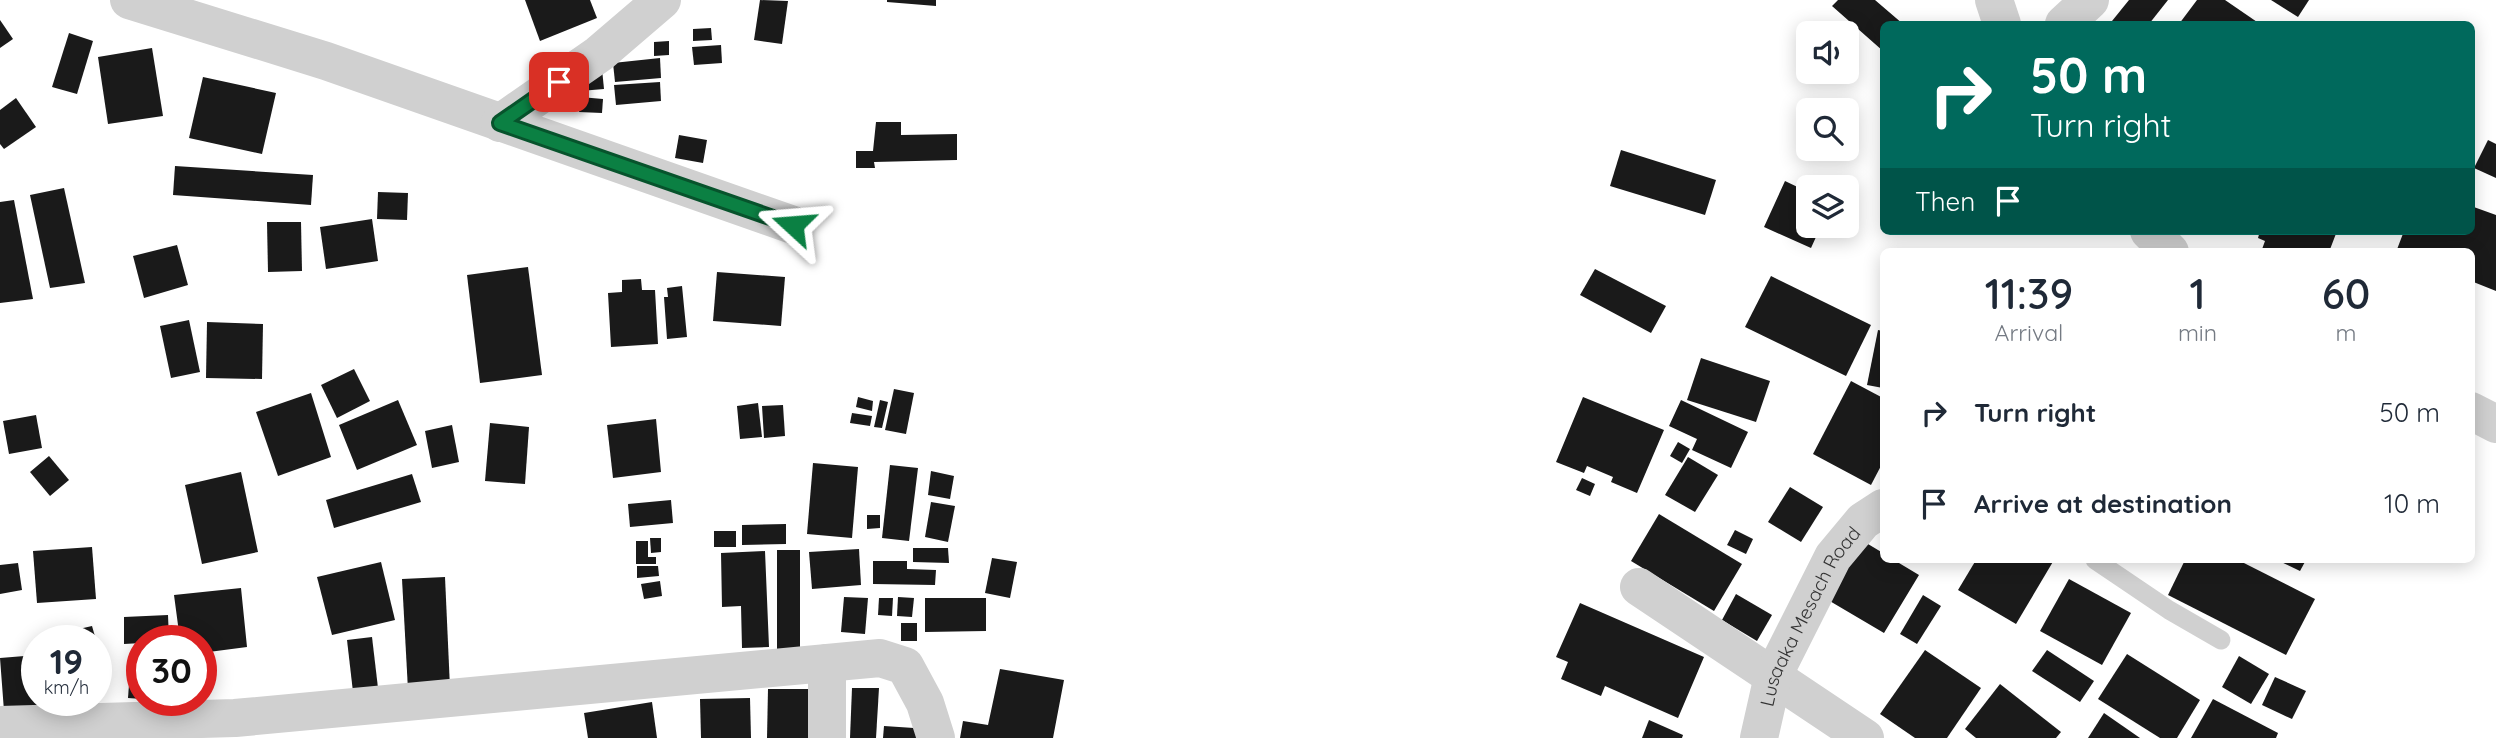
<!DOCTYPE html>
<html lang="en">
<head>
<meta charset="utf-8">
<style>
  :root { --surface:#fff; --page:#f6f6f7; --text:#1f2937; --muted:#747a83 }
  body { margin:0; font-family:Quicksand,sans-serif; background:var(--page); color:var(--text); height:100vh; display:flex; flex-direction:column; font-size:26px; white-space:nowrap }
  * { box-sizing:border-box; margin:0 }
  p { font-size:23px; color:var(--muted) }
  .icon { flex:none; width:38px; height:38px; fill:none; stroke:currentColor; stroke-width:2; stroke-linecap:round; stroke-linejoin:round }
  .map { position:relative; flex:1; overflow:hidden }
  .details { position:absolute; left:1880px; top:248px; width:595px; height:315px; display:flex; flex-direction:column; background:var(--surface); border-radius:10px; box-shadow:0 4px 18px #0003 }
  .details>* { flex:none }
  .top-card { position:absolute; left:1880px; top:21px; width:595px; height:214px; border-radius:10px; box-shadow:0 4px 18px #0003; background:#00695c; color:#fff; overflow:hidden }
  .buttons { position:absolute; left:1796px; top:21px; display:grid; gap:14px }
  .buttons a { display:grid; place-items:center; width:63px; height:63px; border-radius:10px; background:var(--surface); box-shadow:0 4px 18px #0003; font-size:35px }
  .speed { position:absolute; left:21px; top:625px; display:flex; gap:14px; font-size:35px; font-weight:700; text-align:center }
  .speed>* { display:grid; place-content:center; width:91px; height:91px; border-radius:50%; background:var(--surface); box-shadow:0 4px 18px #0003; line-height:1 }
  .speed small { font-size:18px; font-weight:400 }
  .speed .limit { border:10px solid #d22; background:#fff; color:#111 }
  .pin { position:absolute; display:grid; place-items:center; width:60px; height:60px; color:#fff; margin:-30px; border-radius:14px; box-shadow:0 4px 10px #0006 }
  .me { position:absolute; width:77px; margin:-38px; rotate:289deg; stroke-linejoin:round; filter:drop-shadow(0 0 5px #0008) }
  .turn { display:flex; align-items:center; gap:24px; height:147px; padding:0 35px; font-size:32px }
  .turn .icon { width:91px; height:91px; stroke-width:2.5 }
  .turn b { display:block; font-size:49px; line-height:60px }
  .then { display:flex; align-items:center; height:66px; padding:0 35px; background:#0003; gap:14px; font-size:26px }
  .eta { display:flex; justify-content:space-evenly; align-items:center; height:119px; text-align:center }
  .eta b { font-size:42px; font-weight:600; line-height:49px }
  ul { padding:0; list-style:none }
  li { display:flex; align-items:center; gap:21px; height:91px; padding:0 35px }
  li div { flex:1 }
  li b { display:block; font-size:26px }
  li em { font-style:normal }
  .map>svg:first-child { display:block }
  .building { fill:#1a1a1a }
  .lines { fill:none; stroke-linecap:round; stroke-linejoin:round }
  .service { stroke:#d0d0d0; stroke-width:19 }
  .minor { stroke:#d0d0d0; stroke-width:38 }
  .route-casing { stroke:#07532c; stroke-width:18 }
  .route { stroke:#0b8043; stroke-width:12 }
  .labels { text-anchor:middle; stroke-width:7; stroke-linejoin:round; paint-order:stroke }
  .street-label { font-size:19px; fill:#333; stroke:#fff }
</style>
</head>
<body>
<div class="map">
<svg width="2496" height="738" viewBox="0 0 2496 738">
  <rect width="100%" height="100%" fill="#fff"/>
  <g class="building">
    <polygon points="525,0 590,0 597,18 540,41"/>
    <polygon points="760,0 788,1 782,44 754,40"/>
    <polygon points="887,0 936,0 936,6 887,2"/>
    <polygon points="1838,0 1875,0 1903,24 1883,24 1883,51 1832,6"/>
    <polygon points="2129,0 2168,0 2149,24 2116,24 2112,21"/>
    <polygon points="2197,0 2225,0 2260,24 2179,24"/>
    <polygon points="2271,0 2309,0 2298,17"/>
    <polygon points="0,20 13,39 0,48"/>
    <polygon points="711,28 712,40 693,41 693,29"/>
    <polygon points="69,33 93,41 77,94 52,87"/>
    <polygon points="669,41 669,55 654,56 654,42"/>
    <polygon points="721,45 722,63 694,65 692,47"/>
    <polygon points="152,48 163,116 108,124 98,57"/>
    <polygon points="660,58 661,78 615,82 613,63"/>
    <polygon points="602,69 604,89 580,91 578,72"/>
    <polygon points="203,77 276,93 262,154 189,138"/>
    <polygon points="660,82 661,101 616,105 614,85"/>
    <polygon points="580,97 603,99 602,113 579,112"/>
    <polygon points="16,98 36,127 4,149 0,144 0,110"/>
    <polygon points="876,122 901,122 901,135 957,134 957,160 874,162 875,168 856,168 856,151 873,151"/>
    <polygon points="679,135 707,140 703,163 675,158"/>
    <polygon points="2488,140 2496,144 2496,178 2474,168"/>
    <polygon points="1621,150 1716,180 1705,215 1610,186"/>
    <polygon points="175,166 313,175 311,205 173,195"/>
    <polygon points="1785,181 1808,192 1808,226 1821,226 1811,248 1764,227"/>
    <polygon points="64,188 85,283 50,288 30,195"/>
    <polygon points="378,192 408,193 407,220 377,219"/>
    <polygon points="14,200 33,299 0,303 0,202"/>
    <polygon points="2471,206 2496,215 2496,291 2471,281 2471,252 2396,252 2404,231 2471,231"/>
    <polygon points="372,219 378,261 326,269 320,227"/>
    <polygon points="267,222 301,222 302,271 268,272"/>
    <polygon points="2260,231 2337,231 2329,252 2261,252 2265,241 2258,238"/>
    <polygon points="177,245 188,285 144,298 133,256"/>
    <polygon points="528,267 542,375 480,383 467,275"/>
    <polygon points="1595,269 1666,306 1651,333 1580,295"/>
    <polygon points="717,272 785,277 781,326 713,321"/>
    <polygon points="1771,276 1871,325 1846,376 1745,327"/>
    <polygon points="641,279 642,290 655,290 658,344 611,347 608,293 622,292 622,280"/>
    <polygon points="682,286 687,337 667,339 664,297 668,297 667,288"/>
    <polygon points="189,320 200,372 171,378 160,326"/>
    <polygon points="207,322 263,324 262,379 206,378"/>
    <polygon points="1878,330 1883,331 1883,388 1867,385"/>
    <polygon points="1701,358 1770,381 1756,422 1687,400"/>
    <polygon points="354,369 370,401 337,418 321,385"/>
    <polygon points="1851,381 1883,398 1883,462 1871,485 1813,454"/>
    <polygon points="894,389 914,393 906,434 885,430"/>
    <polygon points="311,393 331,457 278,476 256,412"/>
    <polygon points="858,397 873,401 872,411 856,407"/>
    <polygon points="1583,397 1664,430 1637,493 1611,482 1613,477 1587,466 1584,473 1556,462"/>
    <polygon points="398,400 417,445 357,470 339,425"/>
    <polygon points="880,400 888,402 882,428 874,427"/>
    <polygon points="1681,400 1748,432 1731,468 1692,450 1697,439 1669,426"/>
    <polygon points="758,403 762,437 740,439 737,406"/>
    <polygon points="783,405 785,436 764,438 762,406"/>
    <polygon points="852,413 872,416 870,426 850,423"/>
    <polygon points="36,415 42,448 9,454 3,421"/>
    <polygon points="656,419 661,472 613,478 607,425"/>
    <polygon points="490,423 529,427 525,484 485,481"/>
    <polygon points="452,425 459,462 432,468 425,431"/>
    <polygon points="1678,442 1690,449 1682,463 1670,456"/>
    <polygon points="49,456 69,480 50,496 30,472"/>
    <polygon points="1688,457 1718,475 1695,512 1665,495"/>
    <polygon points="813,463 858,467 852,538 807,534"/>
    <polygon points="890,465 918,468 909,541 882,538"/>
    <polygon points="931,471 954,476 950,499 928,495"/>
    <polygon points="241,472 258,552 202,564 185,485"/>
    <polygon points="412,474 421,502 334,528 326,500"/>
    <polygon points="1582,478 1595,484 1590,496 1576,490"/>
    <polygon points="1790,487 1823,507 1801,542 1768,522"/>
    <polygon points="671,500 673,523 630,527 628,504"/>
    <polygon points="931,502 955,506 948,542 925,537"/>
    <polygon points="1659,514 1742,564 1714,611 1631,561"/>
    <polygon points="867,515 880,515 880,528 867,529"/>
    <polygon points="786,524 786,544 742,545 742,525"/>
    <polygon points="1735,530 1753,539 1746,554 1727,545"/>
    <rect x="714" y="531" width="22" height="16"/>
    <polygon points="650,538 661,538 661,552 651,553"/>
    <polygon points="636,541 648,541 648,557 656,557 656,564 636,564"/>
    <polygon points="1863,541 1883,553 1883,560 1894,560 1919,575 1884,633 1828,600"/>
    <polygon points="92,547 96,599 37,603 33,551"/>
    <polygon points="913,548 948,548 949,563 913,562"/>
    <polygon points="859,549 861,585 812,589 809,552"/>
    <rect x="777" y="550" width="23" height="102"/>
    <polygon points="765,551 769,647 742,648 741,606 722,607 721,553"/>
    <polygon points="992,558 1017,562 1010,598 985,593"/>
    <polygon points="1976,560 2054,560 2016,624 1958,590"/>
    <polygon points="2185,560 2238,560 2315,599 2286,655 2168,595"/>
    <polygon points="2277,560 2306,560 2300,571"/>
    <polygon points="873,561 907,561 907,569 936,570 935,585 873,584"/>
    <polygon points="381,562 395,620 332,635 317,577"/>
    <polygon points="18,563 22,590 0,594 0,565"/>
    <polygon points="637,566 658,566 659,576 637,578"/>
    <polygon points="445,577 450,688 408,690 402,579"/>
    <polygon points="2069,579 2131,613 2102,665 2040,631"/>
    <polygon points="660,581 662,596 644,599 641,584"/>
    <polygon points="241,588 247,647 201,653 201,640 180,640 174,595"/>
    <polygon points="1736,594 1772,615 1757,641 1722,620"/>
    <polygon points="1923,595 1941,606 1917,644 1900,634"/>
    <polygon points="844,597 868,598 865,634 841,632"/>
    <polygon points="898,597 914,598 912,617 897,616"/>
    <polygon points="879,598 893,598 892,616 878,615"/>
    <polygon points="925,598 986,598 986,631 925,632"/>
    <polygon points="1580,603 1704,657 1678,718 1605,686 1601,696 1561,679 1568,662 1556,657"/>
    <polygon points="168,615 169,640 142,640 142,643 124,644 124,617"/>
    <rect x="901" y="623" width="16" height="18"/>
    <polygon points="92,626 96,640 45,640 44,637"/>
    <polygon points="372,637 378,688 353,692 347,640"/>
    <polygon points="1925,650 1981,688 1947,738 1915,738 1880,714"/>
    <polygon points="2047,650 2094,681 2080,702 2032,671"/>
    <polygon points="2127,654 2200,700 2177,738 2160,738 2098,699"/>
    <polygon points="37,655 37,700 46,700 46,707 4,711 0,658"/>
    <polygon points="2239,656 2269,674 2251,704 2222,687"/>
    <polygon points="131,657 142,657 142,699 128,698"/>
    <polygon points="1000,669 1064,680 1053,738 960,738 963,721 988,725"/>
    <polygon points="2275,677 2306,691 2292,719 2262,705"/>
    <polygon points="2000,684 2061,732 2056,738 1976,738 1965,729"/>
    <polygon points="852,688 879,688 876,738 850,738"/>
    <polygon points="768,689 819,689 818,738 767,738"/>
    <polygon points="750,698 751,738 701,738 700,699"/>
    <polygon points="2213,699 2278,733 2276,738 2191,738"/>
    <polygon points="652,702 657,738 588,738 584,713"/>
    <polygon points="2104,713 2140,738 2088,738"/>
    <polygon points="1649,720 1683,735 1682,738 1642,738"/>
    <polygon points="884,726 929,729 928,738 883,738"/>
  </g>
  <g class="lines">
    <polyline class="service" points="2095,560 2169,610 2221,640"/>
    <g class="minor">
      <polyline points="129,0 326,61 793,225"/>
      <polyline points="1994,0 2002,24"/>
      <polyline points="2064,24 2090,0"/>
      <polyline points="500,123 599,54 662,0"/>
      <polyline points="2149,231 2170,252"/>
      <polyline points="2471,411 2496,424"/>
      <polyline points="1639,587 1865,738"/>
      <polyline points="0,725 235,718 880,658 905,666 925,703 936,738"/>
      <polyline points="827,738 827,663"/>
      <path id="s1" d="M1759 738 1773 676 1833 557 1863 521 1883 508"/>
    </g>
  </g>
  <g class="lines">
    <defs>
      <polyline id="route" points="559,82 500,123 793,225"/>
    </defs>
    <use href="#route" class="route-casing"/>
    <use href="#route" class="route"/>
  </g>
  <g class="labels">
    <g class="street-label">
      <text dy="7" stroke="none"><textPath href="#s1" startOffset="133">Lusaaka Mesach Road</textPath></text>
    </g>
  </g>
</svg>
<div class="buttons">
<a><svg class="icon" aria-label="sound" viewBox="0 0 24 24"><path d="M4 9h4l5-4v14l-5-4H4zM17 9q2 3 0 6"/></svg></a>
<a><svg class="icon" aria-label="search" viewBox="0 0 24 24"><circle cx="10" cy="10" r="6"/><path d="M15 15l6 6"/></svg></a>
<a><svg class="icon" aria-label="layers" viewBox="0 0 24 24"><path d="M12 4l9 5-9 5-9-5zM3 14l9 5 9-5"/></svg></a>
</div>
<div class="speed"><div>19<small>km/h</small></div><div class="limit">30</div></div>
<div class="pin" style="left:559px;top:82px;background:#d93025"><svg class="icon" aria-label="arrive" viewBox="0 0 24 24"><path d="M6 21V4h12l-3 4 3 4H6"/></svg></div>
<svg class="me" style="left:793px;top:225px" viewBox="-20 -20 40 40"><path d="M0-17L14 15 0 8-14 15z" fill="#0b8043" stroke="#fff" stroke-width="4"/></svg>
<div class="top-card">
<div class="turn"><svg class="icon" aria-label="right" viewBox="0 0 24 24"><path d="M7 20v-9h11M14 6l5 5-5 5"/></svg><div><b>50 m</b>Turn right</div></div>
<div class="then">Then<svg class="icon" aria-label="arrive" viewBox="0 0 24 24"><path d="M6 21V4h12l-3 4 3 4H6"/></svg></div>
</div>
<section class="details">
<div class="eta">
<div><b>11:39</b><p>Arrival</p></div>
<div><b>1</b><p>min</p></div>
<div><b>60</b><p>m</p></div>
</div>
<ul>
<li><svg class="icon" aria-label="right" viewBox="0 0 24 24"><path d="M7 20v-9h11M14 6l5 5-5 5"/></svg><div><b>Turn right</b></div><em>50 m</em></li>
<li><svg class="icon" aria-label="arrive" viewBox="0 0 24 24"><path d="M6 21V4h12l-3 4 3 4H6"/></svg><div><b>Arrive at destination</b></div><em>10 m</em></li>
</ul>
</section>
</div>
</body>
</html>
